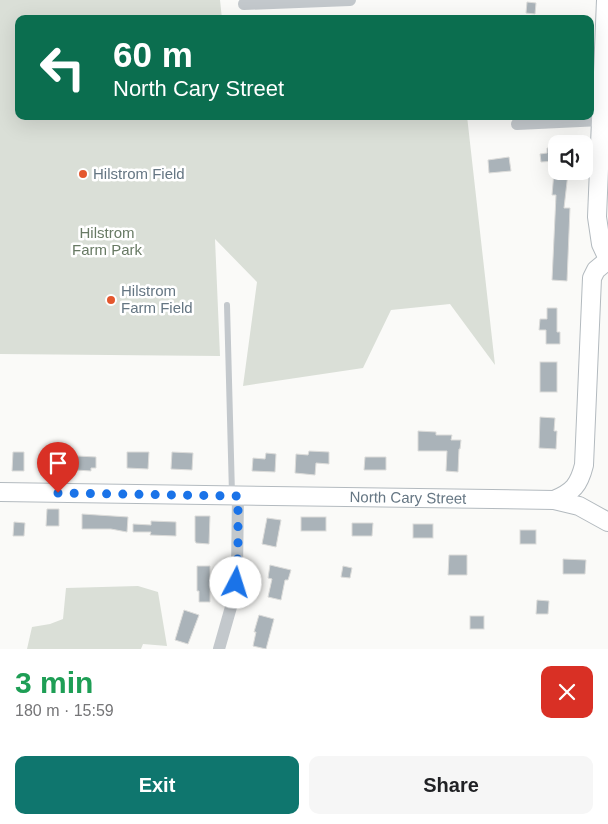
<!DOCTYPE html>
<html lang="en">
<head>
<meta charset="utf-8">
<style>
  :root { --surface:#fff; --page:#f6f6f6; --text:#202124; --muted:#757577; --accent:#0f766e }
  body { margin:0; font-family:Helvetica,sans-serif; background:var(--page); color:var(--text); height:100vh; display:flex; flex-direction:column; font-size:19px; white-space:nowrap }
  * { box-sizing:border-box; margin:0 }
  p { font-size:16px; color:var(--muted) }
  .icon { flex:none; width:28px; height:28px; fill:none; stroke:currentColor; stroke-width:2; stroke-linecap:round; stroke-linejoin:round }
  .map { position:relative; height:649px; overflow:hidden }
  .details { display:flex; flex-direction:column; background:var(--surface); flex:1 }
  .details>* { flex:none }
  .guide { position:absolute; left:15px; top:15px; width:579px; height:105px; border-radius:10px; box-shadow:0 5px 20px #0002; background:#0b6e4f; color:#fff; overflow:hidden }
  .controls { position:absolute; left:548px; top:135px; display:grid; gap:10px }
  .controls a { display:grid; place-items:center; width:45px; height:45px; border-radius:10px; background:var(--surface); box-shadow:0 5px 20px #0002; font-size:25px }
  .pin { position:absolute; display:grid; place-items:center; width:42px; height:42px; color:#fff; margin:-51px -21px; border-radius:50% 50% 50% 0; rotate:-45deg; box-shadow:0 0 5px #0007 }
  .pin .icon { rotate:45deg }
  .me { position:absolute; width:55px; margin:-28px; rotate:5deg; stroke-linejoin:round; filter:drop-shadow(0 0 4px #0008) }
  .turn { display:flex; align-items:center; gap:18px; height:105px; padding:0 15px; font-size:22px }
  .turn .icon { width:65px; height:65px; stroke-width:2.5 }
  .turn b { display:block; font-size:35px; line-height:42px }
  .round { display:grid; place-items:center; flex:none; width:52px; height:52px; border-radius:10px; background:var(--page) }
  .overview { display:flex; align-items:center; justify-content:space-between; height:85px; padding:0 15px }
  h1 { font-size:30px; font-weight:700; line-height:38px; color:#1e9e55 }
  .primary-button { display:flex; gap:10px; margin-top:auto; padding:10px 15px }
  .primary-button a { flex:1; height:58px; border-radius:10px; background:var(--accent); color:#fff; font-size:20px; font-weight:700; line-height:58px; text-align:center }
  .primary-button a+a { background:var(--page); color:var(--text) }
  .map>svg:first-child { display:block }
  .green { fill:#dadfd7 }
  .building { fill:#aab3b9; stroke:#dcdcda }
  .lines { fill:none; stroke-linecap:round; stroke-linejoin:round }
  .secondary-casing { stroke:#b3babf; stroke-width:20 }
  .service { stroke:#c3c8cc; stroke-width:6 }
  .minor { stroke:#c3c8cc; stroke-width:12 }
  .secondary { stroke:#fff; stroke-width:18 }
  .route { stroke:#1a73e8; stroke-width:9; stroke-dasharray:0 16.2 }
  .poi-dot { fill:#e4572e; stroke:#fff; stroke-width:2 }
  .labels { text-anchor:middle; stroke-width:5; stroke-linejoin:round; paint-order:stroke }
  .poi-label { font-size:15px; fill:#657683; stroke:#fff; text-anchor:start }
  .park-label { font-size:15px; fill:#687a64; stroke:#fff }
  .street-label { font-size:15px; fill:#657683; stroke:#fff }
</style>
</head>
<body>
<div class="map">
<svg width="608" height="649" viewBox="0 0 608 649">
  <rect width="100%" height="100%" fill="#fafaf8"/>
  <g class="green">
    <polygon points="0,0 220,0 222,19 19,19 19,116 467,116 495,365 450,304 391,310 363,368 243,386 257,282 215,239 220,356 0,354"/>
    <polygon points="138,586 158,592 167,646 143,644 141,649 27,649 32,627 50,624 63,619 66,588"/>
  </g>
  <g class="building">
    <polygon points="527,2 536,3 535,14 526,13"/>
    <polygon points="547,148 556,148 556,161 541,162 540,154 547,153"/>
    <polygon points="509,157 511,171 489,173 488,160"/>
    <polygon points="554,172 568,173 564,208 570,208 567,281 552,280 556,195 552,195"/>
    <polygon points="547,308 557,308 557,332 560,332 560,344 546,344 546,330 539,330 540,319 547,319"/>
    <rect x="540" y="362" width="17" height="30"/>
    <polygon points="540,417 555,418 554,431 557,431 556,449 539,448"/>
    <polygon points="418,431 436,432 436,435 452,435 451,440 461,440 460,449 459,449 458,472 446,471 447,451 418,451"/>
    <polygon points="309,451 329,452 329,464 316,463 315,475 295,473 296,454 308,455"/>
    <polygon points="13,452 24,452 24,471 12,471"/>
    <polygon points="127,452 149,452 148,469 127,468"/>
    <polygon points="172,452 193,453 192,470 171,469"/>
    <polygon points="266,453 276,454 275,472 252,471 253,458 265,459"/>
    <polygon points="77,456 96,457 96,468 91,468 91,471 76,470"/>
    <polygon points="365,457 386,457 386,470 364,470"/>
    <polygon points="47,509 59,509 59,526 46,526"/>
    <polygon points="82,514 128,517 127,532 111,529 82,529"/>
    <polygon points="195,516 210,516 209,544 196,543 195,541"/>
    <rect x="301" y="517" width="25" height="14"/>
    <polygon points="267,518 281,520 276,547 262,544"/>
    <polygon points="151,521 176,522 176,536 150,535 151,532 133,532 133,524 151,525"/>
    <polygon points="14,522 25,523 24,536 13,536"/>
    <polygon points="352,523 373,523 372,536 352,536"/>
    <rect x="413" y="524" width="20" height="14"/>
    <rect x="520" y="530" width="16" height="14"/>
    <polygon points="449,555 467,555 467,575 448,575"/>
    <polygon points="563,559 586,560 585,574 563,574"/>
    <polygon points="270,565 291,570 288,580 285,580 281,600 268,597 272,579 268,578"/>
    <polygon points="197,566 210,566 210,602 199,602 199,591 197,591"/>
    <polygon points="343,566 352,568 350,578 341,577"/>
    <polygon points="537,600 549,601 548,614 536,614"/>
    <polygon points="184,610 199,615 188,644 175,640"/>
    <polygon points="259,615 274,619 266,649 253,646 256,632 254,632"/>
    <rect x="470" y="616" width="14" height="13"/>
  </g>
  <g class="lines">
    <defs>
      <g id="secondary">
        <polyline points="606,0 597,217 601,244 608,259"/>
        <path id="s1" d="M0 492 554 500C573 492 579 485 584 465L592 278 596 270 608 260"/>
        <polyline points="554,500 579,506 608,522"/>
      </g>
    </defs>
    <use href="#secondary" class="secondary-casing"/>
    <polyline class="service" points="227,305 232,494"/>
    <g class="minor">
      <polyline points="244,4 350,0"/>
      <polyline points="517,124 601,120"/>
      <polyline points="219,649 231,607 237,572 238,496"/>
    </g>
    <use href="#secondary" class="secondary"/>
  </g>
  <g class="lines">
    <polyline class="route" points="58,493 238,496 238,551 236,583"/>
  </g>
  <g class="poi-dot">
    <circle cx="83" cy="174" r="5"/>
    <circle cx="111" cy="300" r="5"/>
  </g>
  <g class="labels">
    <g class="poi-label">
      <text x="93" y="179">Hilstrom Field</text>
      <text x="121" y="296">Hilstrom<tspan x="121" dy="17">Farm Field</tspan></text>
    </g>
    <g class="park-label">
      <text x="107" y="238">Hilstrom<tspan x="107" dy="17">Farm Park</tspan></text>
    </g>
    <g class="street-label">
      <text dy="5" stroke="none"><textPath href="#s1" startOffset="408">North Cary Street</textPath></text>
    </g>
  </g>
</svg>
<div class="controls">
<a><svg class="icon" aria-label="sound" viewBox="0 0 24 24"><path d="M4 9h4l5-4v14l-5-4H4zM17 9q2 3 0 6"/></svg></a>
</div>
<div class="pin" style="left:58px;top:493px;background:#d93025"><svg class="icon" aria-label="arrive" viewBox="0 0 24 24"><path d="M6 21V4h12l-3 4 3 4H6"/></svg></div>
<svg class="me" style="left:236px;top:583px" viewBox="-20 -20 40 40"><circle r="19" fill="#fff"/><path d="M0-13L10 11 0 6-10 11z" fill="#1a73e8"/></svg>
<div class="guide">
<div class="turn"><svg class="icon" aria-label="left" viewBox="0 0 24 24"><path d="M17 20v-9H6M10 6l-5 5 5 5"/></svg><div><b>60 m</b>North Cary Street</div></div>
</div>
</div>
<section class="details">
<div class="overview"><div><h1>3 min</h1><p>180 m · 15:59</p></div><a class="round" style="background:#d93025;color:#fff"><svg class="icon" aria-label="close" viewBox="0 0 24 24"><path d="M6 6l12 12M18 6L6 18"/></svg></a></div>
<div class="primary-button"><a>Exit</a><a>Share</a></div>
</section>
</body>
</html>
